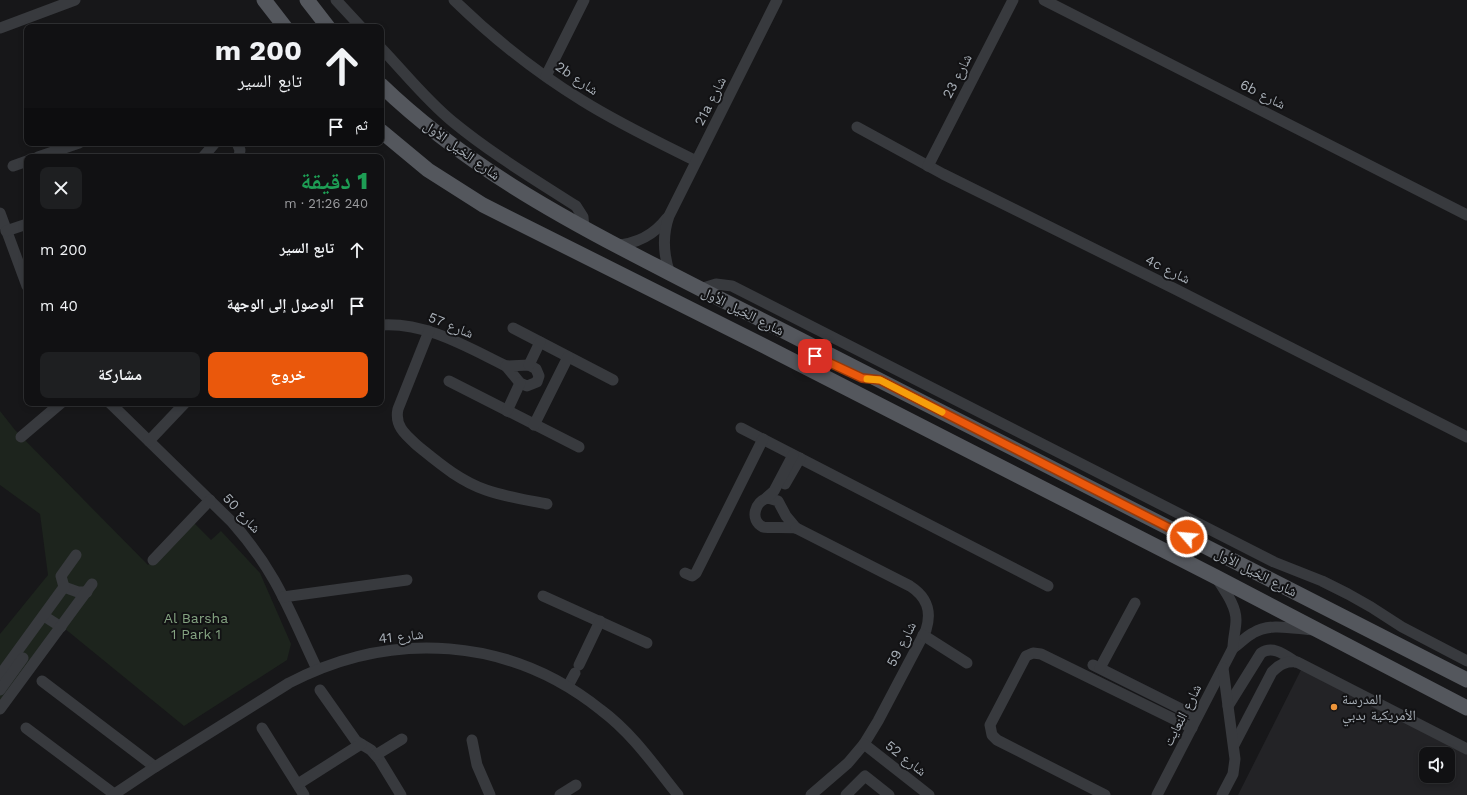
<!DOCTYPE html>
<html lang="ar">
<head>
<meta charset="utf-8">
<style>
  :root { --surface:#111113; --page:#1e1f21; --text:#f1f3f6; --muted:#9c9da0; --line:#303133; --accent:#ea580c }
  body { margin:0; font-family:"Work Sans","Noto Naskh Arabic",sans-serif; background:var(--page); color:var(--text); direction:rtl; height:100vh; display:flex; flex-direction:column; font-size:15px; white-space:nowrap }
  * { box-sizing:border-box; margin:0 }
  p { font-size:13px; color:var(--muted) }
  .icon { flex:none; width:22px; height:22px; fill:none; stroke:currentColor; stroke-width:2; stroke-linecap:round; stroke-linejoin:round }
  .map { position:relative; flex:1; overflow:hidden; direction:ltr }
  .drawer { position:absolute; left:24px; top:154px; width:360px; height:252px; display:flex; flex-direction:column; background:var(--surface); border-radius:8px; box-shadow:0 2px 6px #0003,0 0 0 1px var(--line); direction:rtl }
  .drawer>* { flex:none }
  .guide { position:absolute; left:24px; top:24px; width:360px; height:122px; border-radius:8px; box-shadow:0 2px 6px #0003,0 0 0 1px var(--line); direction:rtl; background:#111113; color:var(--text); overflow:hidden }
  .controls { position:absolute; left:1419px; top:747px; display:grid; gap:8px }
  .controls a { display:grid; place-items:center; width:36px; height:36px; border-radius:8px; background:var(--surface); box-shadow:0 2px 6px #0003,0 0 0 1px var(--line); font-size:20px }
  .pin { position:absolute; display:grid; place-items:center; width:34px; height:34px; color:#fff; margin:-17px; border-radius:8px; box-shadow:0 2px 6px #0006 }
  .me { position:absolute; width:44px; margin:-22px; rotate:297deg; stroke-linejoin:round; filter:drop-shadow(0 0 3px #0008) }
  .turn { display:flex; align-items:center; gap:14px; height:84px; padding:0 16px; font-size:18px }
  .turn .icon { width:52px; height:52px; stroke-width:2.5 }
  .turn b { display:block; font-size:28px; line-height:34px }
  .then { display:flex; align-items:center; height:38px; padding:0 16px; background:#0003; gap:8px; font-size:15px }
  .round { display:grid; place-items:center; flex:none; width:42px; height:42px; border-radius:8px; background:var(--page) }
  .head { display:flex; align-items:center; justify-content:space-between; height:68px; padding:0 16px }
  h1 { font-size:24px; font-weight:800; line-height:30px; color:#1e9e55 }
  .action { display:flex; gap:8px; margin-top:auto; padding:8px 16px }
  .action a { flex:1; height:46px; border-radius:8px; background:var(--accent); color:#fff; font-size:16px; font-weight:800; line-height:46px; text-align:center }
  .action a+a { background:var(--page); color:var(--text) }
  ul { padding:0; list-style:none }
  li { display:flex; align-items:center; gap:12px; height:56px; padding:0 16px }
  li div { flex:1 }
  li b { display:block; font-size:15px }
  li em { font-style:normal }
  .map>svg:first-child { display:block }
  .built { fill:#232326; fill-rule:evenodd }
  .green { fill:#1d241d }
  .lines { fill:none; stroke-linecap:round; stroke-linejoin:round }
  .minor { stroke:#383a3e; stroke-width:11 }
  .major { stroke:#54575d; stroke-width:15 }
  .route-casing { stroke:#983908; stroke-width:10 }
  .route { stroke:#ea580c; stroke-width:7 }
  .slow { stroke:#f59e0b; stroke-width:7 }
  .poi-dot { fill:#ee953a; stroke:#121214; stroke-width:1.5 }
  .labels { text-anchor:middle; stroke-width:4; stroke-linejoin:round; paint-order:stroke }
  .street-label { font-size:14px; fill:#a9b0b8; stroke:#121214 }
  .park-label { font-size:14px; fill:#84a381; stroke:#121214 }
  .poi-label { font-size:14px; fill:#a9b0b8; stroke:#121214; text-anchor:start }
</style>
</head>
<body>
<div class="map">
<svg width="1467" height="795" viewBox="0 0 1467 795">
  <rect width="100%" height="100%" fill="#171719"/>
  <path class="built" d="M1303 666 1467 748V795H1238ZM1426 754H1448V776H1426Z"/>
  <polygon class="green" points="0,411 15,430 148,565 194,523 211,540 221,531 260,573 291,644 287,660 184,726 64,628 0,710 0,634 48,575 40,514 0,485"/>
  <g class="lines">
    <g class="minor">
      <polyline points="336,0 361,27"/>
      <path d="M454 0C493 38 537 73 583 101 620 124 658 142 696 161"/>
      <polyline points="1044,0 1467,215"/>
      <polyline points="0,28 75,0"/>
      <path d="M381 48C405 73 426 100 453 122 492 154 534 179 576 206L583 217 584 229"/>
      <polyline points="546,76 584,0"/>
      <polyline points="857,127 943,174 1175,289 1467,437"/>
      <polyline points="237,143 240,150 239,157"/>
      <polyline points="38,157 79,143"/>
      <polyline points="203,157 215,143"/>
      <polyline points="13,166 27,161"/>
      <polyline points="928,166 1013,0"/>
      <polyline points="0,213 27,286"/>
      <polyline points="6,231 27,224"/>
      <path d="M615 245C637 244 654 235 667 218"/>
      <path d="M670 274C663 254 662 236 669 216L777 0"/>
      <polyline points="700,289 716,284 732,286 1274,562 1322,581 1348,594 1371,607 1402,627 1467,661"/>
      <path d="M381 325C426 322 467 347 506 366"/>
      <polyline points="513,328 613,380"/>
      <path d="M429 331 398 409C394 427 407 436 419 447 440 464 460 481 486 490 506 497 527 500 547 504"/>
      <polygon points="529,365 536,369 539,376 537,382 527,386 520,383 506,366"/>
      <polyline points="529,365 540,342"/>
      <polyline points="449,381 579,447"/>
      <path d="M110 403 232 522C248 540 262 559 274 580 290 608 303 640 317 669"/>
      <polyline points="507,411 520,383"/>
      <polyline points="534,425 568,357"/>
      <polyline points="741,428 1048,586"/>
      <polyline points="21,437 61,403"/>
      <polyline points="149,441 185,403"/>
      <polyline points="785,484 800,458"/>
      <path d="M768 498 778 501 786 516 796 528C789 527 767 528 763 527 749 520 755 501 768 498Z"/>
      <polyline points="765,499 774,491 793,455"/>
      <path d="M796 528 910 586C927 597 932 611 926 630L878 721 864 744 848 763 811 795"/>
      <polyline points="153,560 210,500"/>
      <polyline points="685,573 692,576 696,573 763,439"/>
      <polyline points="64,587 78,592 87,592"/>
      <polyline points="543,596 647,643"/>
      <polyline points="283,597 407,580"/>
      <polyline points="44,616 61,627"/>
      <polyline points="923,635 967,663"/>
      <path d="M1233 648C1240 644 1245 637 1253 633 1270 622 1295 629 1314 630"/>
      <polyline points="579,665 600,621"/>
      <polyline points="1093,665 1197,717"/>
      <polyline points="1100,668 1135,603"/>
      <polyline points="0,675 64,587 61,576 76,555"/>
      <polyline points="42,681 155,767"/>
      <polyline points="568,686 575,673"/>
      <polyline points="0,690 23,658"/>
      <polyline points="320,690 356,741 371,750 379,759 401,795"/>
      <path d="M1228 706 1261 653C1273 645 1285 655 1296 662"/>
      <polyline points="0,709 92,584"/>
      <polyline points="26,728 114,794"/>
      <polyline points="262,728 304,795"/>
      <polyline points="472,740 477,765 490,795"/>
      <polyline points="864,744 929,795"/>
      <path d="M1234 745 1272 672C1280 664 1286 661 1297 662L1467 749"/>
      <polyline points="376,755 402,739"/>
      <polyline points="298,784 361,744"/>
      <path d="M113 795 155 767 289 683C392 629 510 637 601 710 632 733 654 765 678 795"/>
      <polyline points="560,795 576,785"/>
      <polyline points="846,795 865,776 889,795"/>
      <polyline points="1105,795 997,740 992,735 990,725 1026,656 1033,653 1041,654 1192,728"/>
      <path d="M1157 795 1233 648C1233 638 1236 629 1236 620 1236 605 1224 590 1216 577"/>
      <polyline points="1222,795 1233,774 1235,759 1223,668"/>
    </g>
    <g class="major">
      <polyline points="264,0 285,27"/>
      <polyline points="307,0 328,27"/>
      <path d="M381 85C461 162 558 216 656 266 713 296 771 324 828 354 1041 463 1254 571 1467 680"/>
      <polyline points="381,131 428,170 483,205 774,351 1216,577 1467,708"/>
    </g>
  </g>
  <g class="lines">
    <defs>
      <polyline id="route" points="815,356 862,378 880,380 1187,537"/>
    </defs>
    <use href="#route" class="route-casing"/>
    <use href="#route" class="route"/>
    <polyline class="slow" points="867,379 880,380 942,412"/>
  </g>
  <circle class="poi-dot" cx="1334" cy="707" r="4"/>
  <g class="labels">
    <g class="street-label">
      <text transform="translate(957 76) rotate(-63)" y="5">شارع 23</text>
      <text transform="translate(577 78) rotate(34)" y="5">2b شارع</text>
      <text transform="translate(1263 94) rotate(27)" y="5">6b شارع</text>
      <text transform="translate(710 101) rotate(-63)" y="5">21a شارع</text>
      <text transform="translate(462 150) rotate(36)" y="5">شارع الخيل الأول</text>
      <text transform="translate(1168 269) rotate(26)" y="5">4c شارع</text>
      <text transform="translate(743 311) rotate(27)" y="5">شارع الخيل الأول</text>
      <text transform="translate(451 325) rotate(22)" y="5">شارع 57</text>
      <text transform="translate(242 513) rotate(47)" y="5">شارع 50</text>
      <text transform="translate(1256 572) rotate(27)" y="5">شارع الخيل الأول</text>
      <text transform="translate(401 636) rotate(-6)" y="5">شارع 41</text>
      <text transform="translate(901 644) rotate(-63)" y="5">شارع 59</text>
      <text transform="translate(1182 715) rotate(-63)" y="5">شارع النعايت</text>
      <text transform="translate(906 758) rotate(38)" y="5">شارع 52</text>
    </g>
    <g class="park-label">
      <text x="196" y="623">Al Barsha<tspan x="196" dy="16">1 Park 1</tspan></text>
    </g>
    <g class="poi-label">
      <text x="1342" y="704">المدرسة<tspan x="1342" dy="16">الأمريكية بدبي</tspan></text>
    </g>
  </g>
</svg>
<div class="controls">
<a><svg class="icon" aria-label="sound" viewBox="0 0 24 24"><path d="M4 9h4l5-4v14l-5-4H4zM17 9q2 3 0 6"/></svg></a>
</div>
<div class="pin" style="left:815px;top:356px;background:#d93025"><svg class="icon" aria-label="arrive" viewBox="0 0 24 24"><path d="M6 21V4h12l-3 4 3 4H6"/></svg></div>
<svg class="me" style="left:1187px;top:537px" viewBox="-20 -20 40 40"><circle r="17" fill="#ea580c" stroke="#fff" stroke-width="3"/><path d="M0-11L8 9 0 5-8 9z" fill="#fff"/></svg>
<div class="guide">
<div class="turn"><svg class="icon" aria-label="ahead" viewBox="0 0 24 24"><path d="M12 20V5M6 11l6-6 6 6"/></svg><div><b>200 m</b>تابع السير</div></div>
<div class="then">ثم<svg class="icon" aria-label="arrive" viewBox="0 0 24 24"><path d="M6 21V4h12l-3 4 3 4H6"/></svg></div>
</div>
<section class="drawer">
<div class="head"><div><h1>1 دقيقة</h1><p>240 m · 21:26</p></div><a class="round"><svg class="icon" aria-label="close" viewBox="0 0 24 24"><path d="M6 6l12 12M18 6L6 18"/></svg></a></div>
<ul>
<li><svg class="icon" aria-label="ahead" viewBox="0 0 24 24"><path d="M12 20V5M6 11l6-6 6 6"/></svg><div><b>تابع السير</b></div><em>200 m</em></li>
<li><svg class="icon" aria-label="arrive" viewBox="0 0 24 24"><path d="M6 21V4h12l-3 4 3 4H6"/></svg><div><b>الوصول إلى الوجهة</b></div><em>40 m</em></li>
</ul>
<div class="action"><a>خروج</a><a>مشاركة</a></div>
</section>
</div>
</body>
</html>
